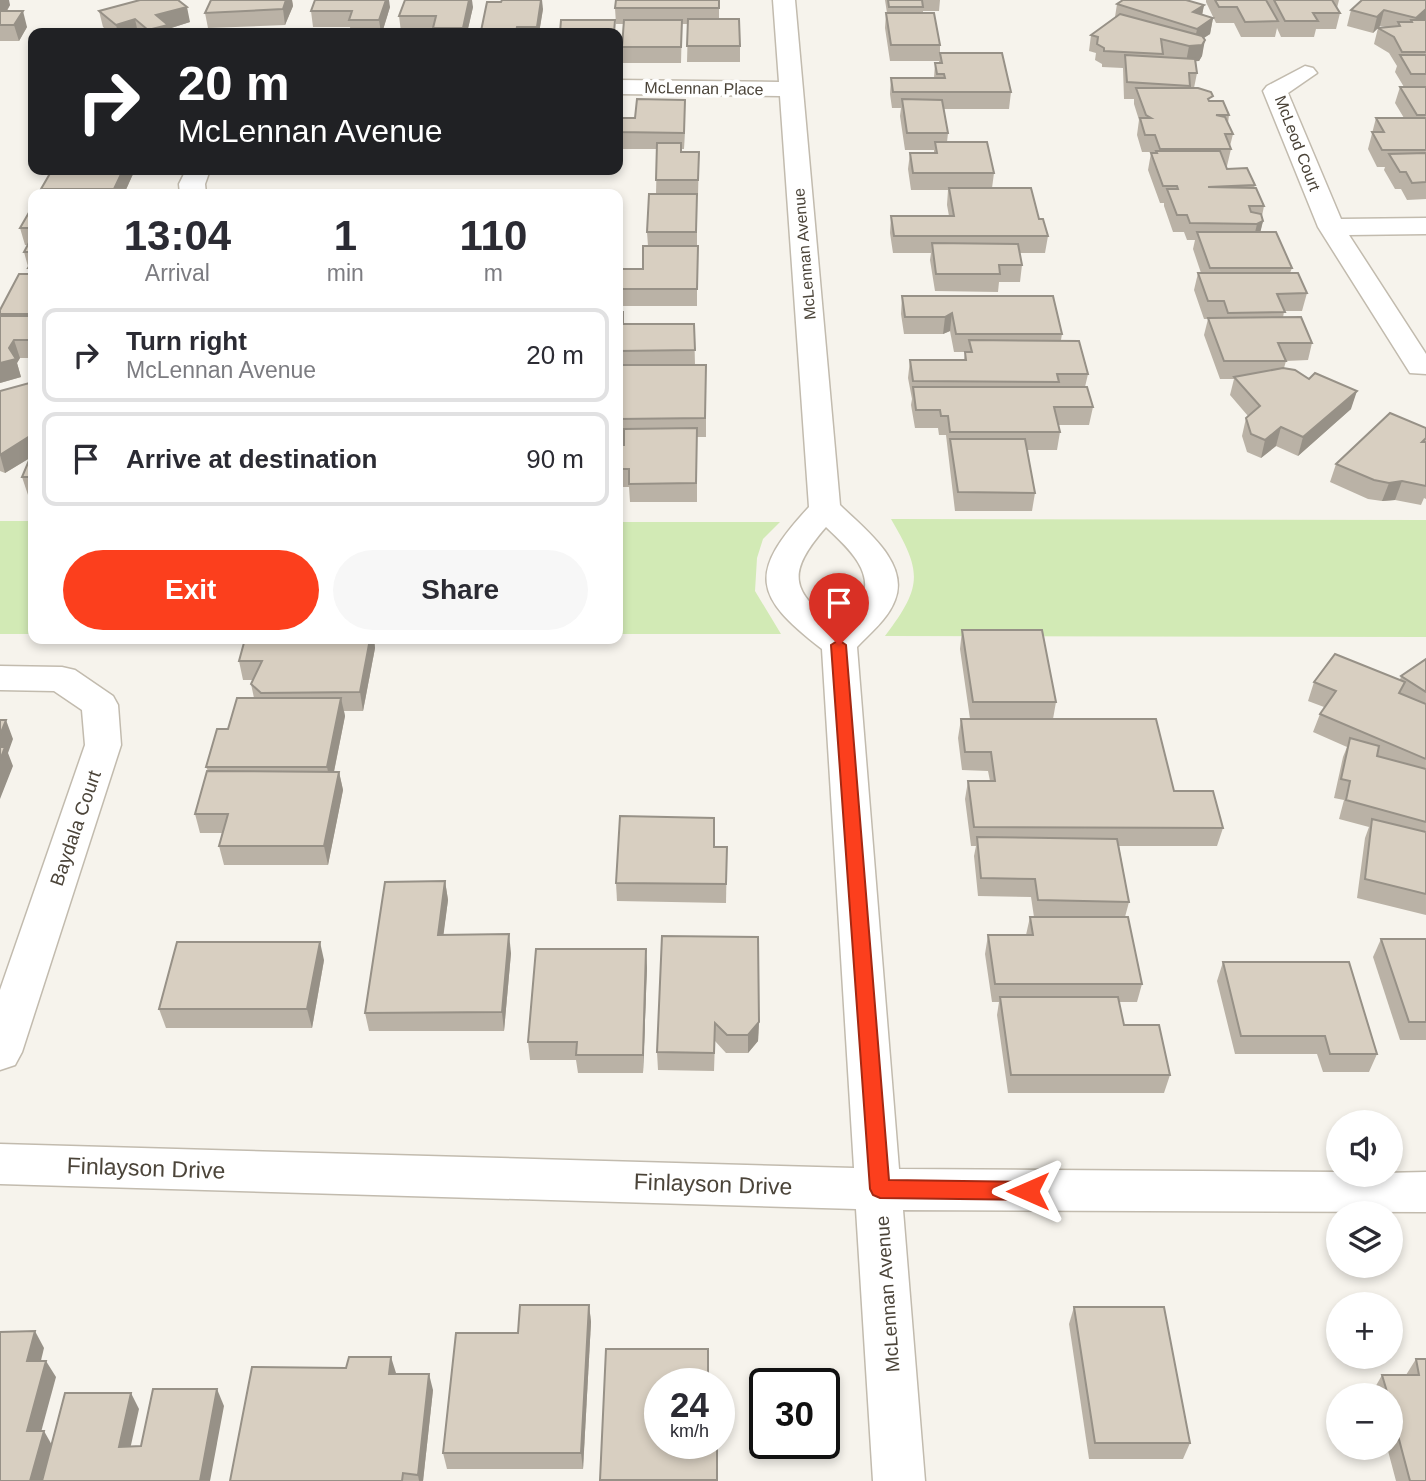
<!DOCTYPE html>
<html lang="en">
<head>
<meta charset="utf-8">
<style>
  :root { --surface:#fff; --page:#f7f7f7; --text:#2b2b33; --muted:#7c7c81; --line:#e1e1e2; --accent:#fc3f1d }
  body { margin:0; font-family:Arial,sans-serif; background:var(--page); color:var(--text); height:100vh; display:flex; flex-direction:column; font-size:26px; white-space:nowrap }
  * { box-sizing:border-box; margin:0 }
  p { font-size:23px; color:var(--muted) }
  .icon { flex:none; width:38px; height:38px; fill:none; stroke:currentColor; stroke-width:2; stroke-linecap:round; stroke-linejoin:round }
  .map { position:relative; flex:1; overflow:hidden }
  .details { position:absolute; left:28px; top:189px; width:595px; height:455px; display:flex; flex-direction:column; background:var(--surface); border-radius:14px; box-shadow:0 4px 10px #0003 }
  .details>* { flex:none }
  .banner { position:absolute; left:28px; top:28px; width:595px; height:147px; border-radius:14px; box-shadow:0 4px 10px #0003; background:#202124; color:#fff; overflow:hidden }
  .fabs { position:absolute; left:1326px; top:1110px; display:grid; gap:14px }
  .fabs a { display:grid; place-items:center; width:77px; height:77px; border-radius:50%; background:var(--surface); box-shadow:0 4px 10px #0003; font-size:35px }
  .speed { position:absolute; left:644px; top:1368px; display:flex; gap:14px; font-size:35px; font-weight:700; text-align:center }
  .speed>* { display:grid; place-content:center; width:91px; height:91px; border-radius:50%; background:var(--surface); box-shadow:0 4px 10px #0003; line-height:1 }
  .speed small { font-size:18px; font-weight:400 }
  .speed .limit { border:4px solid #111; border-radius:10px; background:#fff; color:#111 }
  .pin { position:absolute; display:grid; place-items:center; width:60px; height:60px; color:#fff; margin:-72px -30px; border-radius:50% 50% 50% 0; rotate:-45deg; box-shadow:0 0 7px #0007 }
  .pin .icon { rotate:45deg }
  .me { position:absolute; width:77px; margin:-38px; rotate:270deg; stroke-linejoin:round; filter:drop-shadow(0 0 5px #0008) }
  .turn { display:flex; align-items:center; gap:24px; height:147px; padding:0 35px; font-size:32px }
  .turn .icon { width:91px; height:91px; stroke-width:2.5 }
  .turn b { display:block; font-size:49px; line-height:60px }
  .eta { display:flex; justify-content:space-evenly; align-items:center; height:119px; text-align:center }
  .eta b { font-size:42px; font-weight:700; line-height:49px }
  .button { display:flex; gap:14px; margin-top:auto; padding:14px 35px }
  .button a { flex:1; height:80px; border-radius:42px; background:var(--accent); color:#fff; font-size:28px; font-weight:700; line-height:80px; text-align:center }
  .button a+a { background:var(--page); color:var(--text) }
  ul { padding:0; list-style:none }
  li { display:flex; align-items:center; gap:21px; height:94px; margin:0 14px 10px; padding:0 21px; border:4px solid var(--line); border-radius:14px }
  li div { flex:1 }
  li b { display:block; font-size:26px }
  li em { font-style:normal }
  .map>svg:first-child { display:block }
  .green { fill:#d2eab5 }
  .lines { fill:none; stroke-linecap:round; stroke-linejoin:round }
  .minor-casing { stroke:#c2bbae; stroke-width:3 }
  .minor { fill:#fff; fill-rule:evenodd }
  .wall { fill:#bab2a6 }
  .shaded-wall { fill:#979187 }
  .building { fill:#d8cfc1; stroke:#979187; stroke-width:2 }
  .route { fill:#fc3f1d; stroke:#a42913; stroke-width:2 }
  .labels { text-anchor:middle; stroke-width:7; stroke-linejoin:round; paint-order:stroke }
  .far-street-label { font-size:16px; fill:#4b4439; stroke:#fff }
  .street-label { font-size:19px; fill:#4b4439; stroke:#fff }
  .near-street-label { font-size:23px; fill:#4b4439; stroke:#fff }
</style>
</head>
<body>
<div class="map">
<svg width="1426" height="1481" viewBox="0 0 1426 1481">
  <rect width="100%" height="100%" fill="#f6f3ec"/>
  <g class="green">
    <path d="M891 519 1426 520V637L885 636C923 586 922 572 891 519Z"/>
    <rect x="0" y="521" width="33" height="113"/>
    <polygon points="618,522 780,522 763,539 757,558 755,591 781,634 618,634"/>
  </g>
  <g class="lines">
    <defs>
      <g id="minor">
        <path d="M773 0H795L840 505C863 528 910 562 895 600 888 619 870 633 857 647L899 1169 1339 1172V1174L1426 1172V1212L903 1210 925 1481H873L856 1209 0 1184V1144L854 1168 822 649C753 596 748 573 809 507L780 96 618 94V80L779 82ZM826 527C845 545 878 573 860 602 855 611 845 619 837 626 790 591 786 573 826 527Z"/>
        <polygon points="1305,66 1313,68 1317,73 1288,93 1341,219 1426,218 1426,234 1349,235 1426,354 1426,374 1410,373 1318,227 1263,91 1267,86"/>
        <polygon points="186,170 210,170 205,184 206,194 180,194 179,184"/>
        <polygon points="0,666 62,667 75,670 113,696 118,705 121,745 22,1052 15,1065 0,1070 0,990 85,745 82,710 54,691 0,690"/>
      </g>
    </defs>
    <use href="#minor" class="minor-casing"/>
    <use href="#minor" class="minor"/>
  </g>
  <g class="wall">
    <polygon points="0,0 10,5 7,11 27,27 19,41 0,41"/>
    <polygon points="211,0 292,0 293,6 285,25 208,28 205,13"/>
    <polygon points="719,0 719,19 740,46 740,62 687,62 688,24 682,24 681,63 623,63 622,47 624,24 616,24 615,8"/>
    <polygon points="885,0 940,0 939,11 923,11 923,13 940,45 940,53 1011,92 1009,109 944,109 948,133 947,142 994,173 992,188 1039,219 1048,236 1045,253 1020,253 1022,265 1020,282 999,282 998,292 935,291 930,260 931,253 893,253 890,233 891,216 949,216 947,205 948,190 911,190 908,169 910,153 934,153 934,150 905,150 900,116 901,108 892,108 890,94 891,78 934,78 935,63 939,63 939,61 890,61 885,28 886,13 887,13"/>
    <polygon points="1206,0 1339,0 1337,8 1340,13 1336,29 1316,29 1314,37 1281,37 1277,28 1275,37 1241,37 1234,23 1216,23 1206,2"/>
    <polygon points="1426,0 1426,199 1407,200 1401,189 1395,189 1384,170 1385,167 1377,167 1368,149 1376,118 1404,118 1395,103 1400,87 1404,87 1395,72 1397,66 1389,53 1374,44 1378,28 1386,27 1380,26 1373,33 1347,26 1351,10"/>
    <polygon points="1117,4 1204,5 1202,14 1213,18 1210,34 1204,38 1202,56 1199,61 1196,61 1197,73 1194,88 1229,115 1228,123 1233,134 1230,146 1231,149 1227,166 1226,166 1227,169 1255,185 1254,188 1264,206 1262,216 1263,221 1260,232 1292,268 1290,273 1307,293 1302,311 1284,311 1283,318 1312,343 1308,360 1286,361 1284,368 1351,409 1298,456 1276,446 1261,458 1247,452 1242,436 1246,418 1248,416 1230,395 1234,379 1220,379 1204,335 1208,319 1204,319 1194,290 1198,273 1201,273 1193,249 1195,240 1187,240 1184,232 1173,232 1164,206 1164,203 1160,203 1148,170 1151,153 1152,153 1152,152 1142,152 1137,135 1139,120 1134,104 1134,99 1124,99 1123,68 1102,67 1102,64 1095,60 1096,53 1089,51 1091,35 1115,17"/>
    <polygon points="390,7 382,33 351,33 350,27 313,27 311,11"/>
    <polygon points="473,7 467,33 401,32 399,16"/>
    <polygon points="543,9 539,33 481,33 481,31"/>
    <polygon points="99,11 190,22 168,29 169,33 92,33 110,33 103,27"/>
    <polygon points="685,100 684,149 681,149 681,152 699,152 698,196 697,196 697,306 618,306 618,269 643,269 648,246 647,232 656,194 657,149 618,149 618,118 635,118"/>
    <polygon points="133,174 124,194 42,194 41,189"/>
    <polygon points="33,209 33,358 20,358 17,363 21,377 0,383 0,310 30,274 24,252 28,245 25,245 20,228"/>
    <polygon points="902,296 1062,334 1061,340 1088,374 1085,387 1093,407 1089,425 1058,425 1060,432 1057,450 1027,450 1035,493 1032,511 955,511 946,435 939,435 938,428 915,428 911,405 912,399 908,378 910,360 964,360 965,352 968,352 954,352 950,331 943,334 904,334 901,314"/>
    <polygon points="618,312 624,324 694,324 695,365 706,365 706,437 697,437 697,502 630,502 629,487 618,487 618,445 624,445 624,437 618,437 618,398 620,398 621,369 618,369"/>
    <polygon points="33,382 33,495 28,495 22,477 30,458 5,473 0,471 0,391"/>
    <polygon points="1426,428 1426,499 1424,498 1421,505 1395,500 1382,501 1368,499 1330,482 1336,464"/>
    <polygon points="962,630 1056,702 1053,719 1174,791 1223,828 1217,846 1119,846 1129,902 1125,917 1142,984 1137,1002 1119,1002 1124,1025 1170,1075 1164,1093 1008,1093 997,1015 999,1002 992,1002 985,954 988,935 1026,935 1030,917 1034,917 1031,897 978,896 974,856 976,846 971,846 965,799 968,781 990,781 988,771 962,770 958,738 961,719 970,719 960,649"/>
    <polygon points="245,639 374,639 375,648 363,711 344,711 345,716 334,772 339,772 343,790 328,865 224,865 219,846 222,833 200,833 195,814 208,771 206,767 228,729 254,698 251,684 253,680 243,680 239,661"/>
    <polygon points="1426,659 1426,915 1357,898 1365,838 1369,827 1339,819 1344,800 1334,798 1343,757 1347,747 1313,732 1320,714 1324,707 1308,701 1314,682 1400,680 1401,676"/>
    <polygon points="727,847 726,903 617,901 616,883"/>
    <polygon points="445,881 448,900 443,935 511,953 504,1031 369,1031 365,1013"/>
    <polygon points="662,936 759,1022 758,1041 748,1053 726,1053 715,1041 714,1071 658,1070 657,1052"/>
    <polygon points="1381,939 1426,939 1426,1040 1400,1040 1373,957"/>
    <polygon points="324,960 312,1028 166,1028 159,1009"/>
    <polygon points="1223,962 1377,1054 1369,1072 1323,1072 1317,1054 1235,1054 1217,981"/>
    <polygon points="647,967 643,1073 578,1073 576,1060 530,1060 528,1042"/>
    <polygon points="589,1305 591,1322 583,1469 447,1469 443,1453 518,1333"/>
    <polygon points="1074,1307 1190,1443 1183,1459 1089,1459 1069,1324"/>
    <polygon points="1416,1359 1426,1359 1426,1481 1396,1481 1387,1447 1391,1447 1391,1395 1374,1395 1373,1391 1382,1375 1406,1375"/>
    <polygon points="395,1374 433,1390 423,1481 230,1481"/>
  </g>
  <g class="shaded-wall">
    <polygon points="0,0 9,0 10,5 0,22"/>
    <polygon points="286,0 292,0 293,6 285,25 283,9"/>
    <polygon points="386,0 389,0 390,7 382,33 381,33 379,20"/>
    <polygon points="469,0 472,0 473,7 467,33 463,33 463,28"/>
    <polygon points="541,0 542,0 543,9 539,33 537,33 537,27"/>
    <polygon points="1204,5 1201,21 1190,27 1193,12"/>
    <polygon points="187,7 190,22 168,29 169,33 149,33 148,30 156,15"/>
    <polygon points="1426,9 1426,21 1411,34 1416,18"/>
    <polygon points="1384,10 1380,26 1373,33 1377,17"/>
    <polygon points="23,11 27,27 19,41 14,25"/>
    <polygon points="1213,18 1210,34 1194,44 1197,29"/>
    <polygon points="135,19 138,33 118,33 116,25"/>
    <polygon points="1205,40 1202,56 1199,61 1186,62 1189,46"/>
    <polygon points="685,100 685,116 684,149 684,133"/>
    <polygon points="123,170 132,170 133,174 124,194 115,194 114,189"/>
    <polygon points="1263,221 1259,238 1253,241 1257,224"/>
    <polygon points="952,313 950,331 943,334 945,317"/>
    <polygon points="14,340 20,358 17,363 21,377 0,383 0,363"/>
    <polygon points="1357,391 1351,409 1298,456 1303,437"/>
    <polygon points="1281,427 1276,446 1261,458 1265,440"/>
    <polygon points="33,434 33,456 5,473 0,455"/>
    <polygon points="1402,481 1395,500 1382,501 1389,483"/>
    <polygon points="370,639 374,639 375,648 363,711 360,692"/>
    <polygon points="341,698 345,716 331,786 327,767"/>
    <polygon points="6,720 13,739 8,753 13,766 0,799 0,735"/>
    <polygon points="339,772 343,790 328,865 324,846"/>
    <polygon points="445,881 448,900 441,954 438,935"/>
    <polygon points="509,934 511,953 504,1031 502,1012"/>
    <polygon points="320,942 324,960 312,1028 307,1009"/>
    <polygon points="646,949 647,967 643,1073 643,1055"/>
    <polygon points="759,1022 758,1041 748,1053 748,1035"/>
    <polygon points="589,1305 591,1322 583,1469 581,1453"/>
    <polygon points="35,1331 44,1348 37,1377 27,1361"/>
    <polygon points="391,1357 396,1373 389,1374"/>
    <polygon points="46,1361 56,1377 37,1447 27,1431"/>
    <polygon points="429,1374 433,1390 423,1481 419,1481 418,1475"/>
    <polygon points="217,1389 224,1406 210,1481 200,1481"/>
    <polygon points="131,1393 139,1409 127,1463 119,1447"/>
    <polygon points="44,1431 53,1447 44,1481 30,1481"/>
  </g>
  <g class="building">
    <polygon points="140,0 178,0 187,7 156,15 168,25 148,30 135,19 116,25 99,11"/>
    <polygon points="211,0 286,0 283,9 205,13"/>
    <polygon points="315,0 386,0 379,20 349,20 352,11 311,11"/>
    <polygon points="405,0 469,0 463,28 433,28 436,16 399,16"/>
    <polygon points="502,0 541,0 537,27 517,27 516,31 481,31 487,2 501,2"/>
    <polygon points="616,0 719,0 719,8 615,8"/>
    <polygon points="888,0 922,0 923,7 889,7"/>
    <polygon points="1123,0 1186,0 1204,5 1193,12 1213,18 1197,29 1117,4"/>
    <polygon points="1215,0 1266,0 1278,21 1245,22 1237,7 1219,7"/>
    <polygon points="1274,0 1332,0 1340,13 1313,13 1318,21 1285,21"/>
    <polygon points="1362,0 1426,0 1426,9 1416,18 1384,10 1377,17 1351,10"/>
    <polygon points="0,11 23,11 14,25 0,25"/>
    <polygon points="886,13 934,13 940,45 891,45"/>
    <polygon points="1120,14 1202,36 1205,40 1202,45 1189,46 1161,39 1163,54 1104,51 1104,48 1097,44 1098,37 1091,35"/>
    <polygon points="688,19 739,19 740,46 687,46"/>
    <polygon points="561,20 615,20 614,33 560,33"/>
    <polygon points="624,20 682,20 681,47 622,47"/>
    <polygon points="1411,20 1426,20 1426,52 1402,52 1394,37 1378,28 1400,26 1398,22 1412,22"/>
    <polygon points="940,53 1002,53 1011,92 893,92 891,78 945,78 944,74 937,74 935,63 942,63"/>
    <polygon points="1125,55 1195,59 1197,73 1189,73 1190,86 1127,82"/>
    <polygon points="1400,55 1426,55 1426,74 1411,74"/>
    <polygon points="1400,87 1426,87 1426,115 1417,115"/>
    <polygon points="1136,88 1198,88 1211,92 1213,96 1208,99 1209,101 1223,101 1229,115 1216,115 1225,117 1233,134 1225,134 1231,149 1160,149 1155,135 1145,135 1140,118 1151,118 1146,115"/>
    <polygon points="637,99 685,100 684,133 618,132 618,118 635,118"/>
    <polygon points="902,99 942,100 948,133 907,133"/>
    <polygon points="1376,118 1426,118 1426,150 1382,150 1372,132 1384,132"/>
    <polygon points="935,142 987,142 994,173 913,173 910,153 937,153"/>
    <polygon points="657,143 681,143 681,152 699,152 698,180 656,180"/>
    <polygon points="1156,151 1220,151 1227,169 1247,168 1255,185 1208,187 1256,188 1264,206 1249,206 1251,212 1261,214 1263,221 1257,224 1190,223 1187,215 1177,215 1167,189 1178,189 1177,186 1163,186 1151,153 1157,153"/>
    <polygon points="1426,153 1426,182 1412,183 1406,172 1400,172 1389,154"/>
    <polygon points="52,170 123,170 114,189 41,189"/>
    <polygon points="949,188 1031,188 1039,219 1043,219 1048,236 894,236 891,216 954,216"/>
    <polygon points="51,192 121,193 120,194 49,194"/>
    <rect x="293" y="193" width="112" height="1"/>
    <polygon points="649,194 697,194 696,232 647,232"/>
    <polygon points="31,209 33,209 33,228 20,228"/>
    <polygon points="1197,232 1276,232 1292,268 1210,268"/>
    <polygon points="33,235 33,252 24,252"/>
    <polygon points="932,243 1018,244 1022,265 999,265 1000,274 936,274"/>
    <polygon points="643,246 698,246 697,289 618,289 618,269 643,269"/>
    <polygon points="33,259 33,268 28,268"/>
    <polygon points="1198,273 1298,273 1307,293 1277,294 1285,312 1228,313 1224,301 1208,301"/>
    <polygon points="19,274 33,274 33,314 0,314 0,310"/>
    <polygon points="902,296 1053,296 1062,334 956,334 952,313 945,317 905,317"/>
    <polygon points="618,312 623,312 623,324 694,324 695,350 618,351"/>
    <polygon points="0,316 33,316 33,340 14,340 9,348 16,359 0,363"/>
    <polygon points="1301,317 1312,343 1278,343 1286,361 1224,361 1208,318"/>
    <polygon points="969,340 1079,341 1088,374 1057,374 1059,382 913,381 910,360 966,360 965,352 972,352"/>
    <polygon points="621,365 706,365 705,418 618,419 618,398 620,398"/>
    <polygon points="1283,368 1295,370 1309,379 1315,373 1357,391 1303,437 1281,427 1265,440 1251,434 1246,418 1260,406 1234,377"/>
    <polygon points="33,382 33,434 0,455 0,391"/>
    <polygon points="913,387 1087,387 1093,407 1054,407 1060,432 950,432 948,416 941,416 940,410 916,410"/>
    <polygon points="1390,413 1426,428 1426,438 1422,442 1426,442 1426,486 1402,481 1389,483 1374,480 1336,464"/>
    <polygon points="697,428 696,483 629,484 629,469 618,469 618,445 624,445 624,429"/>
    <polygon points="950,439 1025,439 1035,493 958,492"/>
    <polygon points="33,451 33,477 22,477"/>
    <polygon points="962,630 1042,630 1056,702 973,702"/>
    <polygon points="245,639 370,639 360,692 261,693 251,684 262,661 239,661"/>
    <polygon points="1335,654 1405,682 1399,693 1426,704 1426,759 1320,714 1336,691 1314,682"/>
    <polygon points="1426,659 1426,692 1401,676"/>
    <polygon points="237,698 341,698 327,767 206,767 217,729 228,729"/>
    <polygon points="961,719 1156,719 1174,791 1213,791 1223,828 974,827 968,781 995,781 991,752 965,752"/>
    <polygon points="0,720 6,720 0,735"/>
    <polygon points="1350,738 1379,746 1377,756 1426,769 1426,822 1346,800 1350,781 1341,779"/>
    <polygon points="0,747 5,747 0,760"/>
    <polygon points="207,771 339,772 324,846 219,846 228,814 195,814"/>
    <polygon points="620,816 714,818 714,847 727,847 726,884 616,883"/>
    <polygon points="1372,819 1426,832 1426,894 1365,879"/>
    <polygon points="977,837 1117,839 1129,902 1038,900 1035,879 981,878"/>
    <polygon points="445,881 438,935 509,934 502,1012 365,1013 385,882"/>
    <polygon points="1030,917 1128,917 1142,984 995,984 988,935 1033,935"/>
    <polygon points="662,936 758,937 759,1022 748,1035 727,1035 715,1023 714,1053 657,1052"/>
    <polygon points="1381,939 1426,939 1426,1022 1409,1022"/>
    <polygon points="177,942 320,942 307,1009 159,1009"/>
    <polygon points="536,949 646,949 643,1055 576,1055 577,1042 528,1042"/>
    <polygon points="1223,962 1349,962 1377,1054 1330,1054 1325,1036 1241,1036"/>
    <polygon points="1000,997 1118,997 1124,1025 1159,1025 1170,1075 1011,1075"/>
    <polygon points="520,1305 589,1305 581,1453 443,1453 456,1333 518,1333"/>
    <polygon points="1074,1307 1164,1307 1190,1443 1095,1443"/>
    <polygon points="35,1331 27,1361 46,1361 27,1431 44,1431 30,1481 0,1481 0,1332"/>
    <polygon points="606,1349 708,1349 708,1384 660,1384 660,1444 717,1444 717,1480 600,1480"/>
    <polygon points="349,1357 391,1357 389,1374 429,1374 418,1475 403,1473 402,1481 230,1481 252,1367 346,1368"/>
    <polygon points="1416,1359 1426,1359 1426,1481 1410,1481 1391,1409 1391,1395 1388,1395 1382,1375 1419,1375"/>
    <polygon points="153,1389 217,1389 200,1481 42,1481 65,1393 131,1393 119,1447 141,1446"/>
  </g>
  <polygon class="route" points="839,640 846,645 889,1180 1028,1182 1035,1185 1038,1191 1035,1197 1028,1200 880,1198 873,1195 870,1189 831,645"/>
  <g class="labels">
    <g class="far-street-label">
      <text transform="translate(704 88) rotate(1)" y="6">McLennan Place</text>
      <text transform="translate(1298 143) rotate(69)" y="6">McLeod Court</text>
      <text transform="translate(804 254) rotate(-95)" y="6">McLennan Avenue</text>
    </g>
    <g class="street-label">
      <text transform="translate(75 828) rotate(-71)" y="7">Baydala Court</text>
      <text transform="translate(887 1294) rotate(-94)" y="7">McLennan Avenue</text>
    </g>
    <g class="near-street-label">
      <text transform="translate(146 1168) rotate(2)" y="8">Finlayson Drive</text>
      <text transform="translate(713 1184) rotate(2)" y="8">Finlayson Drive</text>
    </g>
  </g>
</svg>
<div class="fabs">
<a><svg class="icon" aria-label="sound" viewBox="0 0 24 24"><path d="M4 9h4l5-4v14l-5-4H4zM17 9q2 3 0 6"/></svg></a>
<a><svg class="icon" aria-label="layers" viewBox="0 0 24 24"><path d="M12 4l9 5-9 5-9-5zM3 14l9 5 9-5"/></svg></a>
<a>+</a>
<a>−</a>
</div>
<div class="speed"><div>24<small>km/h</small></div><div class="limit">30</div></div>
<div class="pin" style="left:839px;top:645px;background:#d93025"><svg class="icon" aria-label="arrive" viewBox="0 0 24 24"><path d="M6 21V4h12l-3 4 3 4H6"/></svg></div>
<svg class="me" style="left:1028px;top:1191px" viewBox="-20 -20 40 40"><path d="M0-17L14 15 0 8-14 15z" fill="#fc3f1d" stroke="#fff" stroke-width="4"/></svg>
<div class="banner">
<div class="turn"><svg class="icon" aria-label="right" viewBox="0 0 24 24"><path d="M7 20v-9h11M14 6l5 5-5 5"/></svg><div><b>20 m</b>McLennan Avenue</div></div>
</div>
<section class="details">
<div class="eta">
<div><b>13:04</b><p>Arrival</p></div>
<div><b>1</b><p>min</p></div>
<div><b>110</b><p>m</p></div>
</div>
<ul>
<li><svg class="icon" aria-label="right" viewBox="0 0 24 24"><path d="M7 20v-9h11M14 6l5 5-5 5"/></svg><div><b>Turn right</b><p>McLennan Avenue</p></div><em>20 m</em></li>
<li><svg class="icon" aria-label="arrive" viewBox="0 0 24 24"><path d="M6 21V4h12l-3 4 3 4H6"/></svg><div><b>Arrive at destination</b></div><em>90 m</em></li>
</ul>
<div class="button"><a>Exit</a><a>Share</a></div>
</section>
</div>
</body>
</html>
